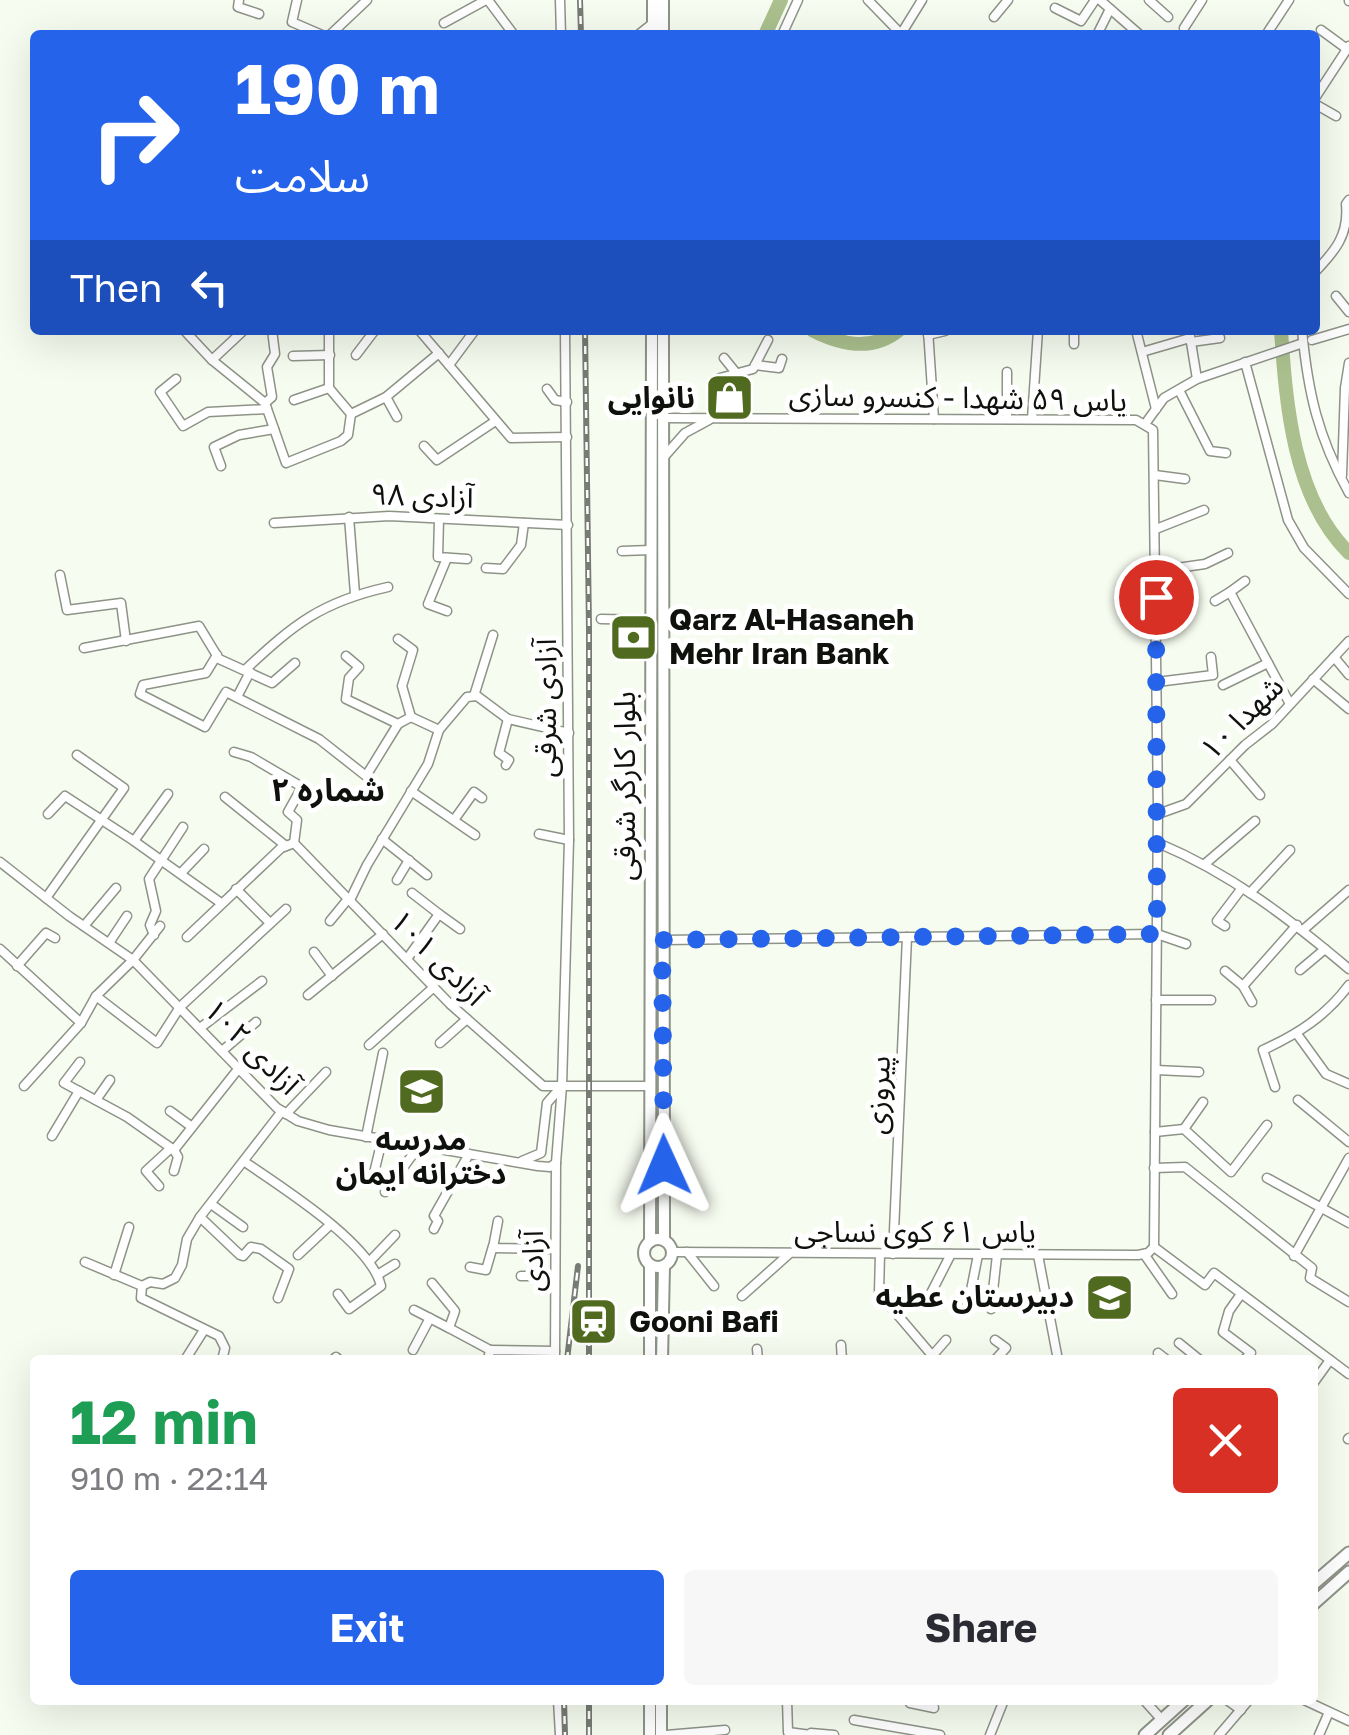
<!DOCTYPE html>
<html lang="en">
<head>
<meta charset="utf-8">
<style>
  :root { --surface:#fff; --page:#f7f7f7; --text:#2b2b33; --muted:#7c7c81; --accent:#2563eb }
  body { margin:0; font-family:"Golos Text","Noto Sans Arabic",sans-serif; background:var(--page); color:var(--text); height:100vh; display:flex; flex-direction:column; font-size:38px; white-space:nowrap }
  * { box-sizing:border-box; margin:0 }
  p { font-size:32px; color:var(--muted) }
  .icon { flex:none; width:55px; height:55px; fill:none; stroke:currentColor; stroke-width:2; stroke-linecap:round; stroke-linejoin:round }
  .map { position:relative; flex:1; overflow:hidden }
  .details { position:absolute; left:30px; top:1355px; width:1288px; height:350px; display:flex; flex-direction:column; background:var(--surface); border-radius:10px; box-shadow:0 10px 40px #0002 }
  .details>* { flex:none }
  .top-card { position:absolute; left:30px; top:30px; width:1290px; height:305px; border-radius:10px; box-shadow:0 10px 40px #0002; background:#2563eb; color:#fff; overflow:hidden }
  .pin { position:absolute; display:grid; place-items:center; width:85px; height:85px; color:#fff; margin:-42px; border:5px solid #fff; border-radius:50%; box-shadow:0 2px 10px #0007 }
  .me { position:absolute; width:110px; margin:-55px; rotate:359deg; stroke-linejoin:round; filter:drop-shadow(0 0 8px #0008) }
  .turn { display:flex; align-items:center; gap:35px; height:210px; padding:0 40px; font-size:45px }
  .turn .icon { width:130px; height:130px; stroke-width:2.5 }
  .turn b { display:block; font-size:70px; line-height:85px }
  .then { display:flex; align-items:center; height:95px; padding:0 40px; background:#0003; gap:20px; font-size:38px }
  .round { display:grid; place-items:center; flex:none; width:105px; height:105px; border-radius:10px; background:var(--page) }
  .head { display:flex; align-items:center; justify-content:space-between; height:170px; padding:0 40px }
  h1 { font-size:60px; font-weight:700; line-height:75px; color:#1e9e55 }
  .action { display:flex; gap:20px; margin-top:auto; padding:20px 40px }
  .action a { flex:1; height:115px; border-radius:10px; background:var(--accent); color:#fff; font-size:40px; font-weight:700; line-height:115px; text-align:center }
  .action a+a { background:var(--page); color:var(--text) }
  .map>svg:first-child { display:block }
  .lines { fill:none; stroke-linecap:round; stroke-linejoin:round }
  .river { stroke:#abc08e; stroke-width:14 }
  .minor-casing { stroke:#8e9388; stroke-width:11 }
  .major-casing { stroke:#8e9388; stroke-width:14 }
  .highway-casing { stroke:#8e9388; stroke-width:15 }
  .minor { stroke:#fff; stroke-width:8 }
  .major { stroke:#fff; stroke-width:10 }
  .highway { stroke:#fff; stroke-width:11 }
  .rail-casing { stroke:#787b74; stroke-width:6 }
  .rail { stroke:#fff; stroke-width:2.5; stroke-dasharray:8; stroke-linecap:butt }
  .route { stroke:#2563eb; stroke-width:18; stroke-dasharray:0 32.4 }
  .labels { text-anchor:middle; stroke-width:10; stroke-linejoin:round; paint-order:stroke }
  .poi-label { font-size:30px; font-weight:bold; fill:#0f110d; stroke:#fff; text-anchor:end }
  .street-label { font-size:30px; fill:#0f110d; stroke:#fff }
  .neighbourhood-label { font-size:32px; font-weight:bold; fill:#0f110d; stroke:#fff }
</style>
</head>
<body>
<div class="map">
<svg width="1349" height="1735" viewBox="0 0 1349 1735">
  <rect width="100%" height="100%" fill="#f7fcf0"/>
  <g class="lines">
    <g class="river">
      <polyline points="765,35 781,0"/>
      <path d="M812 330C841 345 872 352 899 330"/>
      <path d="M1281 330C1286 404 1293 498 1349 553"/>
    </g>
    <defs>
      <g id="minor">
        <polyline points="239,0 238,7 259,14"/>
        <polyline points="297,0 292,22 322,35"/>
        <polyline points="488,0 514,35"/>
        <polyline points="560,0 561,35"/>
        <polyline points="868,0 902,35"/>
        <polyline points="1100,0 1140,35"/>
        <polyline points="1149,0 1168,17"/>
        <polyline points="1349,0 1349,1"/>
        <polyline points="1055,8 1081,21 1095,0"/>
        <polyline points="994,17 1008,0"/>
        <polyline points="444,23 486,0"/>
        <polyline points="1184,28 1202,0"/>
        <polyline points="1321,30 1347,49"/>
        <polyline points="901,34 922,0"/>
        <polyline points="330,35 367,0"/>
        <polyline points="638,35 653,23"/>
        <polyline points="782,35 798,0"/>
        <polyline points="1097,35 1110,9"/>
        <polyline points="1266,35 1289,0"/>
        <polyline points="1315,98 1349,46"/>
        <polyline points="1315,104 1336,116"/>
        <path d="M1315 272C1335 251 1349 235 1346 204L1349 200"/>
        <polyline points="1336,296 1349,312"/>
        <polyline points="184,330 212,360 265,403 286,463 341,441 348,435 351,414"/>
        <polyline points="329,330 329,388 351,414 386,397 439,353"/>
        <polyline points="419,330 511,438 567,437"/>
        <polyline points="928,330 934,419"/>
        <polyline points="1136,330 1156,409"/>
        <polyline points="1189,330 1197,379"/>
        <path d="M1302 330C1308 393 1318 437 1349 493"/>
        <polyline points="928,335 945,331"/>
        <polyline points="1312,340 1349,329"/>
        <polyline points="1191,342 1220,338"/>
        <polyline points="1074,344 1074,330"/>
        <polyline points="1142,352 1190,338"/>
        <polyline points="356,355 375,330"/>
        <polyline points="293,356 330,355"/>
        <polyline points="724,358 737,374"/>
        <polyline points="212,360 244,330"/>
        <polyline points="1245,362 1288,520 1304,548 1349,594"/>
        <polyline points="449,365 475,330"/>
        <polyline points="755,365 779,368 782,359"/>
        <polyline points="176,379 160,392 183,426 208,412 267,409"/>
        <polyline points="547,389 555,400 567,402"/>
        <polyline points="1179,390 1210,451 1226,453"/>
        <polyline points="386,397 397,417"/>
        <polyline points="294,400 329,388"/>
        <polyline points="265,403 272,397 267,367 275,354 272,330"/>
        <polyline points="663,418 1136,420 1153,430 1158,807 1154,1247"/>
        <polyline points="723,418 720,378 753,369 768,340"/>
        <polyline points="1007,419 1007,372"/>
        <polyline points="1032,419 1038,330"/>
        <polyline points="1145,424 1164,398 1197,379 1303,343"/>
        <polyline points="424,446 437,460 494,422"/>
        <polyline points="663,458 685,433 709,420"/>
        <polyline points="221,466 214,447 239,435 274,429"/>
        <polyline points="1155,475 1185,479"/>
        <polyline points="1342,475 1345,388 1349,363"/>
        <polyline points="349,517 355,594"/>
        <polyline points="439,519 438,557 467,559"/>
        <polyline points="274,523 389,516 568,525"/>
        <polyline points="1156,529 1204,510"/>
        <polyline points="622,551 651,550"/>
        <polyline points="486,568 503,569 521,545 524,523"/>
        <polyline points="1156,571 1205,564 1228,553"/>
        <polyline points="60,575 67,610 121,603 126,641"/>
        <polyline points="1245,581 1230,592 1290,704"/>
        <polyline points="1215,601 1230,592"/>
        <polyline points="447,611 428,604 447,558"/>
        <polyline points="601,619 650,620"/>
        <polyline points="398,639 413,650 402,686 411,717"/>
        <polyline points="84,648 199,626 219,659 272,683 295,663"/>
        <polyline points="217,655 206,673 143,685 140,694 205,727 226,692 319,739 366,776 398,724 411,717 439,730"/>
        <polyline points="346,656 359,667 349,678 346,699 398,724"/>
        <polyline points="1334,657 1349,675"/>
        <path d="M245 670C294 624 321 602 388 587"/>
        <polyline points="1313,679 1349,709"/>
        <polyline points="1157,682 1213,675 1211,657"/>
        <polyline points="1223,685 1268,663"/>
        <polyline points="474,696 493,635"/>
        <polyline points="237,697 250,672"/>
        <polyline points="234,752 251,757 302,787 288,812 297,820 294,843"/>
        <polyline points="1230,760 1260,795"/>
        <polyline points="506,765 509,760 499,753 508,719"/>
        <polyline points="411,791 475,835"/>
        <polyline points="225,797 286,846"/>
        <polyline points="48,814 65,796 134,841 168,794"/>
        <polyline points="1158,814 1186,804 1245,745 1272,724 1349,641"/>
        <polyline points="454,820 474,792 482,798"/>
        <polyline points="539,834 569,840"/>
        <polyline points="382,839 427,875"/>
        <polyline points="134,841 221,903"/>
        <polyline points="294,843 450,1004 543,1086 650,1086"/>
        <path d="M1158 843C1230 873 1290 919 1349 969"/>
        <polyline points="0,862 69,916 133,960 277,1108 298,1121 329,1130 538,1166 550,1167 556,1163 562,1086 569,840 565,330"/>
        <polyline points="1206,863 1255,821"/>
        <polyline points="181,873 204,849"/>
        <polyline points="397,880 409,860"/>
        <polyline points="236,889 270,923"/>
        <polyline points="412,893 439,914"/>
        <polyline points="1250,893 1290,850"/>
        <polyline points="46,898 124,788 77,755"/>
        <polyline points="350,900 367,865 428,764 439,730 467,697 477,696 508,719 569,733"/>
        <polyline points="330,921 348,899"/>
        <polyline points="84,926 116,888"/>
        <polyline points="1225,926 1217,921 1242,888"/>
        <polyline points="1303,930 1349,890"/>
        <polyline points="154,935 150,925 156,911 149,879 183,827"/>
        <polyline points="187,937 281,848 294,843"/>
        <polyline points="662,940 1157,934 1186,944"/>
        <polyline points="109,943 127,916"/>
        <polyline points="0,949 81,1023"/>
        <polyline points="314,952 332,976"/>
        <polyline points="407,959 439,914 460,929"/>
        <polyline points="17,966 46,933 55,938"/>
        <polyline points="1300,970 1325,949"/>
        <polyline points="1225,971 1243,986"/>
        <polyline points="308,995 383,934"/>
        <polyline points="96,996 157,1043 180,1007 286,909"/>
        <polyline points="1156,1000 1211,1000"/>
        <polyline points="1252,1002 1243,986 1297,925"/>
        <polyline points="200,1028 262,981"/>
        <polyline points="1297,1034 1326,1074 1349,1084"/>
        <polyline points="440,1043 467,1019"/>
        <polyline points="369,1045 434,987"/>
        <polyline points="222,1051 256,1022"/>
        <polyline points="80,1062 64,1083 127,1117 174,1150"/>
        <polyline points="1156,1070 1199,1072"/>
        <polyline points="24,1086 81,1023 96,996 133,960 160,926"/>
        <path d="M1275 1087 1263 1050C1298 1034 1326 1016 1349 985"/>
        <polyline points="96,1100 110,1080"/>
        <polyline points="1298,1100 1349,1142"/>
        <polyline points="170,1111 192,1127"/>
        <polyline points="286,1114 326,1072"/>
        <polyline points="1184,1129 1203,1102"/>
        <polyline points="1155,1132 1184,1129 1231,1172 1267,1125"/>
        <polyline points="52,1136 79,1091"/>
        <polyline points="366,1137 383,1053"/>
        <polyline points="174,1150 239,1068"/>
        <polyline points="174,1150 178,1157 174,1171"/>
        <polyline points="522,1161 541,1153 547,1103 562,1086"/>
        <path d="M245 1162C281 1187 371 1243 381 1286L349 1309 338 1294"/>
        <polyline points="1154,1168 1185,1167 1312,1268 1310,1278 1349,1302"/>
        <polyline points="1267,1178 1349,1223"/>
        <polyline points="361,1179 374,1173 382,1140"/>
        <polyline points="159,1186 146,1171 171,1148"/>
        <polyline points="385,1192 419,1146"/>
        <polyline points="211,1204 243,1227"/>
        <polyline points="200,1217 240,1255 243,1256 251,1247 261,1249 289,1269 278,1298"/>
        <polyline points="498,1221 493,1248 555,1249"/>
        <polyline points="434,1229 438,1221 434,1216 469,1154"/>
        <polyline points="1154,1247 1205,1285 1214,1273 1349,1374"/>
        <polyline points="672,1252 1138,1255 1148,1253 1154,1247"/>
        <polyline points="687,1252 714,1286"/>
        <polyline points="880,1254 879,1293 936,1360"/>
        <polyline points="893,1254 907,937"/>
        <polyline points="1144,1254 1172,1294"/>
        <polyline points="298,1255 330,1225"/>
        <polyline points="1038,1255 1058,1360"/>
        <polyline points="1294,1256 1349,1158"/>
        <polyline points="370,1261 395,1235"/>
        <polyline points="85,1262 142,1286"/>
        <polyline points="470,1267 486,1270 493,1246"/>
        <polyline points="379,1274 395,1264"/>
        <polyline points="114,1275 129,1227"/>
        <polyline points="521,1276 555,1276"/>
        <polyline points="432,1283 455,1311 449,1328 490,1350"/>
        <polyline points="1241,1294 1229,1311 1223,1332 1251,1353 1244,1360"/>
        <polyline points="742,1296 789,1254"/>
        <polyline points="929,1297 951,1254"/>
        <polyline points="968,1305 978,1255"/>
        <polyline points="991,1309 997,1255"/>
        <polyline points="414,1310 449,1328"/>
        <polyline points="995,1340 1006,1348 995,1360"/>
        <polyline points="1179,1343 1200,1360"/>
        <polyline points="841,1345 842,1360"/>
        <polyline points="757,1349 758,1360"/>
        <polyline points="413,1350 430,1318"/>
        <polyline points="1158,1353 1167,1360"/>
        <polyline points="932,1356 946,1340"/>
        <polyline points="185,1360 204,1330"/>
        <polyline points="222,1360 225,1348 219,1336 141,1298 142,1286 150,1282 163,1284 175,1278 182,1265 187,1239 200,1217 282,1111"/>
        <polyline points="333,1360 336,1357 339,1360"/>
        <polyline points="488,1360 490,1350 555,1351"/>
        <polyline points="555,1360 556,1163"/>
        <polyline points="1312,1385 1330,1360"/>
        <polyline points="1348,1439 1349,1438"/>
        <polyline points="558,1700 560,1735"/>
        <polyline points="787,1700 788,1732 811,1735"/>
        <polyline points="910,1700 910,1703 934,1708"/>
        <polyline points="1144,1700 1162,1720"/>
        <polyline points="1227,1700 1241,1710"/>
        <polyline points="1304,1700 1349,1721"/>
        <polyline points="854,1720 940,1735"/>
        <polyline points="811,1733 834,1735"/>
        <polyline points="666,1735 725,1730"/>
        <polyline points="990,1735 1004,1700"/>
        <polyline points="1219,1735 1249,1700"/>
        <polyline points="1319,1735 1329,1712"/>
      </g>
      <g id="major">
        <polyline points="653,35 653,0"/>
        <polyline points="663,35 663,0"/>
        <polyline points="663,330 664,1240"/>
        <circle cx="658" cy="1253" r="14"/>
        <polyline points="650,1242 652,330"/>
        <polyline points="650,1360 650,1265"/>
        <polyline points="662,1360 664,1266"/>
        <polyline points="650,1735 650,1700"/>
        <polyline points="661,1735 661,1700"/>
      </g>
      <g id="highway">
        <polyline points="1312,1585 1349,1553"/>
        <polyline points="1312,1605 1349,1572"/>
        <polyline points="1145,1735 1184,1700"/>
        <polyline points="1169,1735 1208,1700"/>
      </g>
    </defs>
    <use href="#minor" class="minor-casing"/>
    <use href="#major" class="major-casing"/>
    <use href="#highway" class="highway-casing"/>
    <use href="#minor" class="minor"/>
    <use href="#major" class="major"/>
    <use href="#highway" class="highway"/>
    <defs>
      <g id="rail">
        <polyline points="580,0 581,35"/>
        <polyline points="585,330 589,630 589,1360"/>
        <polyline points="567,1360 578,1266"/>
        <polyline points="564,1700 565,1735"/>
        <polyline points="589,1735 589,1700"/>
      </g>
    </defs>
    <use href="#rail" class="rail-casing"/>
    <use href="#rail" class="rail"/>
  </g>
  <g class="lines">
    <polyline class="route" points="664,1165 662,940 1157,934 1156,597"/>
  </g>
  <defs>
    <symbol id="shop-square" viewBox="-11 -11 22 22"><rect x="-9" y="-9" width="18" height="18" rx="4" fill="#506b1f" stroke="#fff"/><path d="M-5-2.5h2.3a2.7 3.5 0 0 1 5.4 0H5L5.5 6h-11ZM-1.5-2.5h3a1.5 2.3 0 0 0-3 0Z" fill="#fff"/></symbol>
    <symbol id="bank-square" viewBox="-11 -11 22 22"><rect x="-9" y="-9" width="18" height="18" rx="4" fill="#506b1f" stroke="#fff"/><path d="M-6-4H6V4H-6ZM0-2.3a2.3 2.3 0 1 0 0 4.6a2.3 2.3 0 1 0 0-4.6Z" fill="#fff"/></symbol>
    <symbol id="school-square" viewBox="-11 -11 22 22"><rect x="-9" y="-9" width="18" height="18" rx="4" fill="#506b1f" stroke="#fff"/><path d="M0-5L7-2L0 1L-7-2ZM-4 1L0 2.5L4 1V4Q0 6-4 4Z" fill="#fff"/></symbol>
    <symbol id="station-square" viewBox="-11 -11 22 22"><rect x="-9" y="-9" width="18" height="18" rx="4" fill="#506b1f" stroke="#fff"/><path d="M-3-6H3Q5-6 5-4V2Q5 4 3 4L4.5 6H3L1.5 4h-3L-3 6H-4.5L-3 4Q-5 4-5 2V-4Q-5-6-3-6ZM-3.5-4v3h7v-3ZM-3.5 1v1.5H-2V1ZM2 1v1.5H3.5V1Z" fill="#fff"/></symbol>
  </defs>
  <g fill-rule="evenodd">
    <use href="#shop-square" x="702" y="370" width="55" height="55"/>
    <use href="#bank-square" x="606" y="610" width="55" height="55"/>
    <use href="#school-square" x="394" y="1064" width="55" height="55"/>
    <use href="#school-square" x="1082" y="1270" width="55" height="55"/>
    <use href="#station-square" x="566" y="1294" width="55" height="55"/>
  </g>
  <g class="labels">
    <g class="poi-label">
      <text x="695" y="408">نانوایی</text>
      <text x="669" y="630" text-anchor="start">Qarz Al-Hasaneh<tspan x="669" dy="34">Mehr Iran Bank</tspan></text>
      <text x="421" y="1150" text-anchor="middle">مدرسه<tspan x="421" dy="34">دخترانه ایمان</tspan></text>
      <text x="1074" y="1307">دبیرستان عطیه</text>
      <text x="629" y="1332" text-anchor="start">Gooni Bafi</text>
    </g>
    <g class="street-label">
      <text transform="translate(958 398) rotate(1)" y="10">یاس ۵۹ شهدا - کنسرو سازی</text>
      <text transform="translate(422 496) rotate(2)" y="10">آزادی ۹۸</text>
      <text transform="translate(546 708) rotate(-90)" y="10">آزادی شرقی</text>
      <text transform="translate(1242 718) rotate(-45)" y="10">شهدا ۱۰</text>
      <text transform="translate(625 786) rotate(-90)" y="10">بلوار کارگر شرقی</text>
      <text transform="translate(438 958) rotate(45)" y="10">آزادی ۱۰۱</text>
      <text transform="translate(252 1047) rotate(45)" y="10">آزادی ۱۰۲</text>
      <text transform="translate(878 1095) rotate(-87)" y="10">پیروزی</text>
      <text x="915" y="1242">یاس ۶۱ کوی نساجی</text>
      <text transform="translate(533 1261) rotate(-90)" y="10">آزادی</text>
    </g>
    <g class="neighbourhood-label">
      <text x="328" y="801">شماره ۲</text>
    </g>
  </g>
</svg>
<div class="pin" style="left:1156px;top:597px;background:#d93025"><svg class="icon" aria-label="arrive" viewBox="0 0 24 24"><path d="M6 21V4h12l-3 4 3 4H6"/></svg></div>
<svg class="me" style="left:664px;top:1165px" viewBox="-20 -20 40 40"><path d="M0-17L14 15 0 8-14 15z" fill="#2563eb" stroke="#fff" stroke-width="4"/></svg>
<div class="top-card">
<div class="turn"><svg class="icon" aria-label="right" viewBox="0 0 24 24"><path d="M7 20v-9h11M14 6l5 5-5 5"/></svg><div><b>190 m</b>سلامت</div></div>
<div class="then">Then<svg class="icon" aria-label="left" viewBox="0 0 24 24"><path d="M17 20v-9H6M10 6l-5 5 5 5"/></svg></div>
</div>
<section class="details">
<div class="head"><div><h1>12 min</h1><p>910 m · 22:14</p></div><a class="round" style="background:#d93025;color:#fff"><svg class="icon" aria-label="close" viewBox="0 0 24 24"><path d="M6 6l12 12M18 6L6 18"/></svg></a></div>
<div class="action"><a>Exit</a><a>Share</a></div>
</section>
</div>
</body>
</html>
